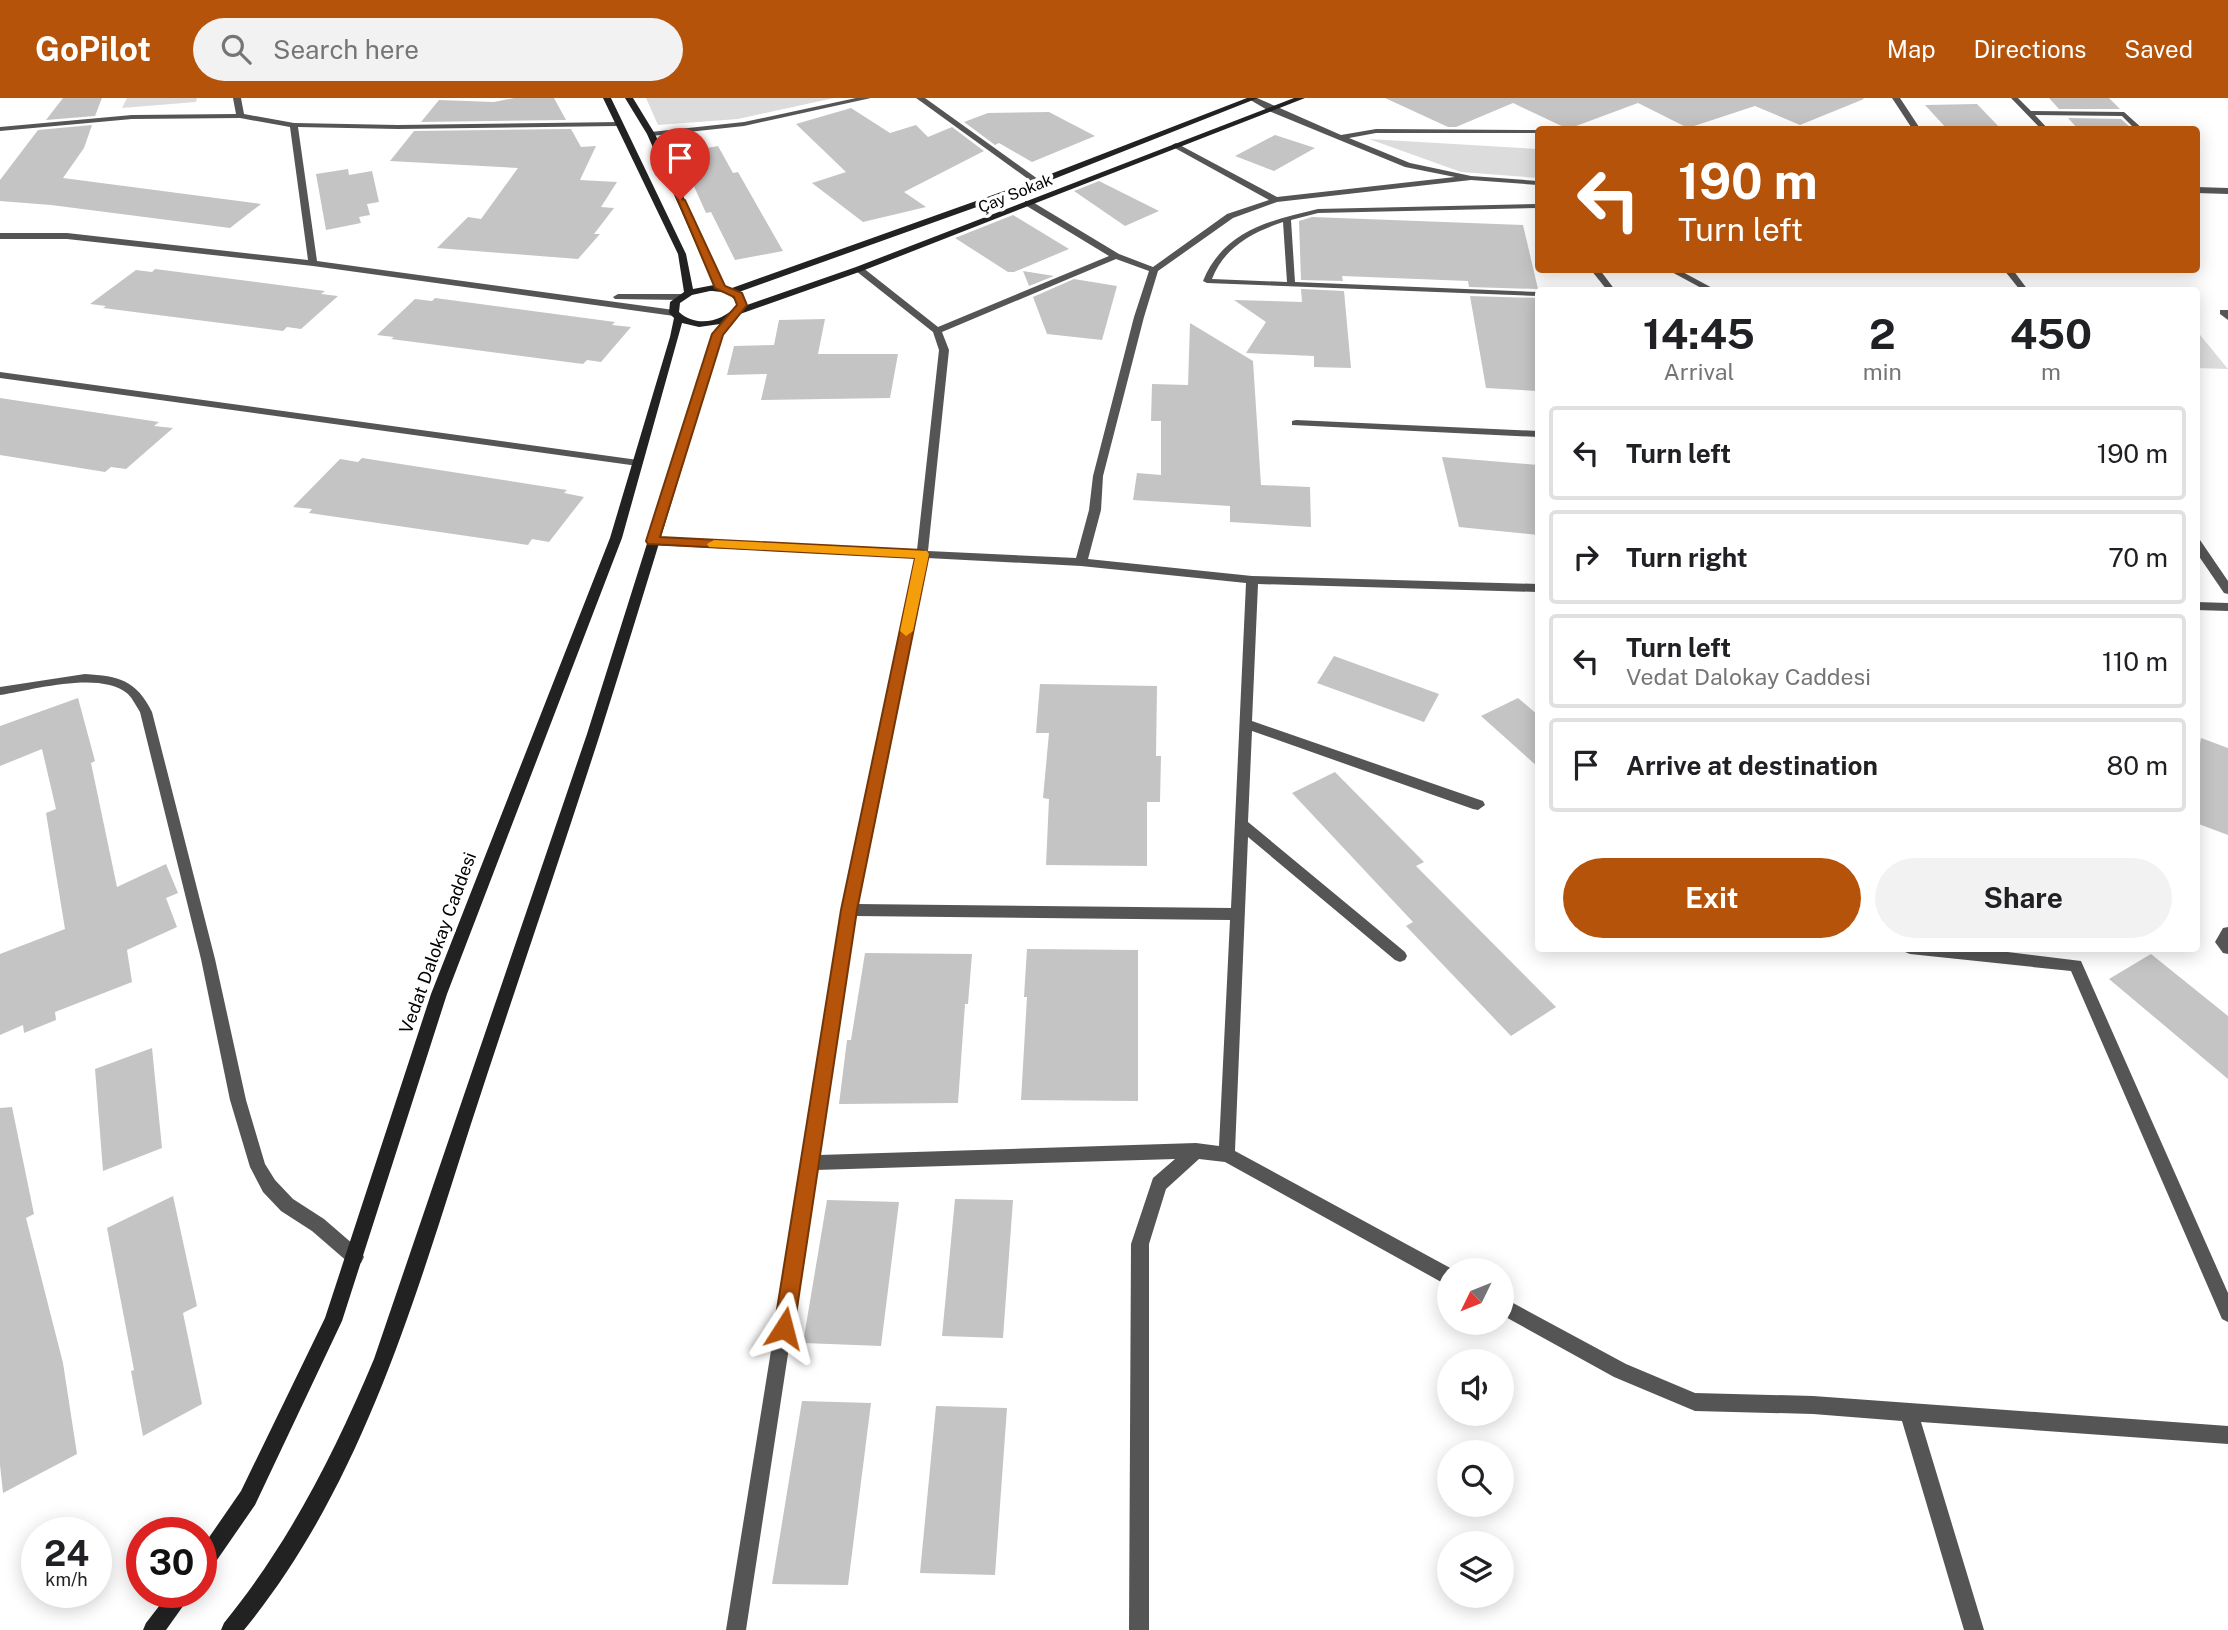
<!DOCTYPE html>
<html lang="en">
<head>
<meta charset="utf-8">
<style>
  :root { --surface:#fff; --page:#f2f2f2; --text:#202124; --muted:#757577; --line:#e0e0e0; --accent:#b45309 }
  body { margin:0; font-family:"Public Sans",sans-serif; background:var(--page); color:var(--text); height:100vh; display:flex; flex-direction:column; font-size:26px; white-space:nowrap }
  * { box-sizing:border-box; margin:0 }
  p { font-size:23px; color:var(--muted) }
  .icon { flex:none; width:38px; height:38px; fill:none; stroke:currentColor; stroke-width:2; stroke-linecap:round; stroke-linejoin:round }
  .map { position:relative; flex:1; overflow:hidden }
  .side { position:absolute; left:1535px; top:189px; width:665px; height:665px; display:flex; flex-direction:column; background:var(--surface); border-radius:7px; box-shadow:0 4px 18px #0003 }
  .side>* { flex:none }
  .guide { position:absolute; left:1535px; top:28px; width:665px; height:147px; border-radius:7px; box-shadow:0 4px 18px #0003; background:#b45309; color:#fff; overflow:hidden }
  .needle { width:46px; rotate:227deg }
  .tools { position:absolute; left:1437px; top:1160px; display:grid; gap:14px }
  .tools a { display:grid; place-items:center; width:77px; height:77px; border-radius:50%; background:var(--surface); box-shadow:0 4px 18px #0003; font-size:35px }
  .speed { position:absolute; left:21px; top:1419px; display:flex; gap:14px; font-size:35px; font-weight:700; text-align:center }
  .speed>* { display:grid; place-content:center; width:91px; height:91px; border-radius:50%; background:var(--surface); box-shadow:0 4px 18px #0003; line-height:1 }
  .speed small { font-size:18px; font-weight:400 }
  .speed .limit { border:10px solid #d22; background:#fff; color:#111 }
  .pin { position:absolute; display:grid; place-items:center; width:60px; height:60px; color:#fff; margin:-72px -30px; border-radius:50% 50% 50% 0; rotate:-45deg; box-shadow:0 0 7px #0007 }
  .pin .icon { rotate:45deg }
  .me { position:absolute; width:77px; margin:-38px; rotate:9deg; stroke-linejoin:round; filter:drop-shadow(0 0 5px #0008) }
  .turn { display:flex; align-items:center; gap:24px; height:147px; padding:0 28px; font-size:32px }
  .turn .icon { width:91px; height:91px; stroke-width:2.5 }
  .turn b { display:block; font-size:49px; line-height:60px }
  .eta { display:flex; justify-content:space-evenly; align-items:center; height:119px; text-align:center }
  .eta b { font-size:42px; font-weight:700; line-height:49px }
  .cta { display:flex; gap:14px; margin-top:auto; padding:14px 28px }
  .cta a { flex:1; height:80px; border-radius:42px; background:var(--accent); color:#fff; font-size:28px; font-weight:700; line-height:80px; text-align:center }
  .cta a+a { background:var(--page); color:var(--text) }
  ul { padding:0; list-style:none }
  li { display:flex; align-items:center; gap:21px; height:94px; margin:0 14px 10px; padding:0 14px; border:4px solid var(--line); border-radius:7px }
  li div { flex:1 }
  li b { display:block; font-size:26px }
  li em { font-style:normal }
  header { display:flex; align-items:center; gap:42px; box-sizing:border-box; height:98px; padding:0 35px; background:var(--accent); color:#fff }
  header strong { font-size:33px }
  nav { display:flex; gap:38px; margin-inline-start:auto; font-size:24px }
  .search { width:490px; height:63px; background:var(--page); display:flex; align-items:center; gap:18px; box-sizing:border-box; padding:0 24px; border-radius:38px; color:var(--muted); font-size:26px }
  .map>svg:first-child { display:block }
  .green { fill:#dcdcdc }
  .building { fill:#c4c4c4 }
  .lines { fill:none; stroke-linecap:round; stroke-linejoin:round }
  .service { fill:#555; fill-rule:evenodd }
  .minor { fill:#555; fill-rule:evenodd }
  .secondary { fill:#222; fill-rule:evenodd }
  .route { fill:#b45309; stroke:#753606; stroke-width:2 }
  .slow { fill:#f59e0b }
  .labels { text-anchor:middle; stroke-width:7; stroke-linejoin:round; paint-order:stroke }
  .far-street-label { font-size:16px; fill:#000; stroke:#fff }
  .street-label { font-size:18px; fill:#000; stroke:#fff }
</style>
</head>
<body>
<header>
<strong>GoPilot</strong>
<div class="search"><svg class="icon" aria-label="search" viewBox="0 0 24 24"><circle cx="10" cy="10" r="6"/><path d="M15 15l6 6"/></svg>Search here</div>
<nav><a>Map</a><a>Directions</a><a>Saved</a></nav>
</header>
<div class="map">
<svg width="2228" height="1532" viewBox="0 0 2228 1532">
  <rect width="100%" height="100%" fill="#fff"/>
  <g class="green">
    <polygon points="127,0 197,0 196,4 122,10"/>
    <polygon points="646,0 834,0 738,21 658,27"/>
    <polygon points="1369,41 1538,51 1538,80 1461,74"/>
    <polygon points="2196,232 2228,271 2196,270"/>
  </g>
  <g class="building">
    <polygon points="63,0 102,0 95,18 46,22"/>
    <polygon points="514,0 554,0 566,22 421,24 439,2 494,4"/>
    <polygon points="1385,0 1863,0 1864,1 1800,27 1755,8 1688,30 1638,5 1568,31 1513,5 1456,29 1448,29"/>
    <polygon points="2049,0 2109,0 2120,11 2059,11"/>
    <polygon points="1977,6 2002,32 1948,32 1925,7"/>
    <polygon points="851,10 890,35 916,27 928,39 952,29 984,53 904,94 926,109 863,124 812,85 846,74 796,26"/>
    <polygon points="1049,14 1095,38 1032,64 999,45 995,47 964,24 988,15"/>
    <polygon points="2068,20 2121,21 2132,31 2078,31"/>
    <polygon points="92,27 84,50 63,80 261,106 230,130 51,107 0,103 0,82 38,32"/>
    <polygon points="571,31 581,49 596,48 580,82 617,84 601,109 614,110 594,136 600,136 578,161 437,150 468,119 481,121 518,70 390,63 414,33"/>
    <polygon points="1275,37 1315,50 1274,73 1235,58"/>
    <polygon points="718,48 733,75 738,74 783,153 735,162 711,114 706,115 679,55"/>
    <polygon points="348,71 349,77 372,73 379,104 367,106 370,117 359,119 361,125 326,132 316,76"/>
    <polygon points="1099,83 1159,113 1125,128 1074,93"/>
    <polygon points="1013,117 1069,151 1014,174 1008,174 955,140"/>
    <polygon points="1312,119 1523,127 1538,191 1469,189 1468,183 1342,178 1343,183 1301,182 1299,123"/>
    <polygon points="155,171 325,193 321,196 338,198 301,231 287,229 283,233 103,210 106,208 90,206 136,172 152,174"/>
    <polygon points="1023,173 1054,178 1029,188"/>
    <polygon points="1074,181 1117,188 1102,242 1047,236 1033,199"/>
    <polygon points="1301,191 1344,193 1351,270 1314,269 1314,258 1246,255 1266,224 1234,202 1302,204"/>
    <polygon points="1470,198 1538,200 1538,293 1486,290"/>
    <polygon points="435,200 615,224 612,227 631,229 601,264 587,262 583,266 391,241 394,239 377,237 415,201 432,203"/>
    <polygon points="825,221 818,256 898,256 890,300 761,302 767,276 727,277 734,248 774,247 779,222"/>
    <polygon points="1190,225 1253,263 1261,387 1310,389 1311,429 1230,424 1230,408 1133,402 1137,375 1161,377 1161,323 1151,323 1152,286 1188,287"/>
    <polygon points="0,300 159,324 154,328 173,330 126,371 111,369 105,374 0,357"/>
    <polygon points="1442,359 1538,367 1538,437 1459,429"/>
    <polygon points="362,360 567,392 564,395 584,399 549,444 532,441 528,447 309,415 312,411 293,409 340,361 358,364"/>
    <polygon points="1334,558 1439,596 1424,624 1317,585"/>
    <polygon points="1040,586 1157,588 1156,658 1161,658 1160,704 1147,704 1147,768 1046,767 1049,701 1043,700 1049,635 1036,635"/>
    <polygon points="78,600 95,663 91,665 117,789 166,766 178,795 166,800 177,829 127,852 132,884 55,914 56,922 24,935 23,927 0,937 0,856 65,831 46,715 56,711 42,651 0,668 0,628"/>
    <polygon points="1518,600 1538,617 1538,669 1481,618"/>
    <polygon points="2201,640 2228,650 2228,737 2196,725 2196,666"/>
    <polygon points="1335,674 1424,764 1416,768 1556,909 1511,938 1406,828 1413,824 1292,695"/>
    <polygon points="1027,851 1138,852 1138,1003 1021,1002 1027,899 1024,899"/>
    <polygon points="865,855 972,856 968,906 965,906 958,1005 839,1006 847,942 851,942"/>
    <polygon points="2151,856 2228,918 2228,981 2109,881"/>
    <polygon points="152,950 162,1050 103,1073 95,971"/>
    <polygon points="12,1009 34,1116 26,1120 63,1265 77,1356 3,1395 0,1367 0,1010"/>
    <polygon points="173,1098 197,1208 183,1215 202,1306 143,1338 131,1273 134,1272 107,1130"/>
    <polygon points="955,1101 1013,1102 1003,1240 942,1238"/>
    <polygon points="827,1102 899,1104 881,1248 803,1245"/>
    <polygon points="802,1303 871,1305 848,1487 772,1486"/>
    <polygon points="936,1308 1007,1310 995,1477 920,1475"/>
  </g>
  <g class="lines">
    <g class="service">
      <polygon points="2011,0 2018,0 2031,13 2124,14 2144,32 2136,32 2122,18 2035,17 2049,32 2042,32"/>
      <path d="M1538 106V110L1318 115 1291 122 1295 184 1538 194V198L1207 185 1203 183C1223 133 1271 122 1318 111ZM1283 124 1287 184 1212 181C1224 149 1253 134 1283 124Z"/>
      <polygon points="2220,212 2228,212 2228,222 2220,216"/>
      <polygon points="2228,829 2228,856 2223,855 2215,844 2223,830"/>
    </g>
    <g class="minor">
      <polygon points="233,0 241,0 244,16 294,25 398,27 620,24 621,26 617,28 398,31 298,29 317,163 674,212 679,215 674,218 313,168 67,141 0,141 0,135 67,135 308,162 290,29 240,20 132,21 0,33 0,29 132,17 236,16"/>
      <polygon points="856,0 871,0 744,28 651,38 647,36 651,34 744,24"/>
      <polygon points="916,0 925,0 1042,84 1035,86"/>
      <path d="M1247 0H1257L1341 37 1376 31 1541 32H1538V35H1376L1349 40 1410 65 1471 78 1538 83V87L1471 82 1277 104 1233 120 1158 173 1144 219 1103 378 1101 412 1088 461 1252 478 1538 486V494L1258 486 1252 623 1483 703 1485 707 1478 712 1473 711 1252 633 1248 724 1405 854 1407 858 1405 862 1400 864 1395 862 1248 739 1235 1053 1454 1172H1449V1188L1443 1185 1225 1064 1199 1061 1166 1091 1149 1146V1532H1129L1131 1146 1153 1080 1175 1061 816 1072 746 1532H726L842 812 916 460 653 447 647 443 653 439 917 452 939 252 933 234 856 173V169H862L938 229 1109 158 1025 107V103H1031L1119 156 1153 169 1227 116 1269 102 1173 49 1172 47 1176 45 1277 99 1455 79 1405 69 1269 13ZM1116 161 1149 173 1134 219 1093 378 1089 412 1076 460 928 453 949 252 942 234ZM927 460 1081 468 1246 485 1231 810 857 806ZM855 818 1230 822 1219 1048 1196 1045 819 1057Z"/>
      <polygon points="1892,0 1900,0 1921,32 1913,32"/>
      <polygon points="2196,89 2228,90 2228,96 2196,95"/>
      <polygon points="1591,172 1600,172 1615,192 1607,192"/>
      <polygon points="1668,172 1679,172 1716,192 1705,192"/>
      <polygon points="2004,172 2013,172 2028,192 2020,192"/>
      <polygon points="618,196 681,196 686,199 681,202 615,201 613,199"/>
      <polygon points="0,274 638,362 643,365 638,368 0,280"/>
      <polygon points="1296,322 1538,333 1538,339 1292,327 1292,323"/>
      <polygon points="2196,441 2200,442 2228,483 2228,496 2224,495 2196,454"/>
      <polygon points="2196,504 2228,505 2228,513 2196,512"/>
      <path d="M85 576C119 578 136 582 152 614L215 861 246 1002 265 1066 275 1082 293 1101 324 1121 361 1153 364 1159 361 1165 355 1167 349 1165 312 1133 281 1113 263 1094 250 1069 230 1002 201 861 140 614C136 608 133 601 128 596 100 572 33 592 0 597V589Z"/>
      <polygon points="1903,850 1975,850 2081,863 2228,1195 2228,1224 2222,1221 2071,873 1910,856 1905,854"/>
      <polygon points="1502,1199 1626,1266 1695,1295 1813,1298 2228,1328 2228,1346 1921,1324 1984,1532 1964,1532 1902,1323 1813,1316 1695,1313 1614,1279 1502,1217"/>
    </g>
    <g class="secondary">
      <path d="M603 0H611L686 156 693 191 714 187 647 36 625 0H633L655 36 724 188 732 190 1035 82 1247 0H1258L1041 86 739 194 747 207 856 169 1294 0H1305L862 173 740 216 733 221 723 236C682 369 642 503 600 636 563 751 524 865 486 980 423 1169 373 1374 244 1532H221L224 1525C289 1445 334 1356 374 1261L587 636 713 236 720 226 699 229 682 225 622 440 447 896 342 1223 255 1407 208 1475 201 1478V1451L241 1393 325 1220 431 896 610 440 670 239 674 220 669 215 670 204 684 194 678 156ZM710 193C723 194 732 194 737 207 723 224 696 230 679 214L680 205 692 197Z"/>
      <polygon points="170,1494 193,1494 166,1532 143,1532 146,1525"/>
    </g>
  </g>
  <polygon class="route" points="677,100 685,102 725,188 742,195 747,207 723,237 660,439 922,452 929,456 857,812 794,1230 791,1237 784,1240 777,1237 774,1230 841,812 915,460 648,446 646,443 712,236 737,207 734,199 715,190"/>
  <polygon class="slow" points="714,442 927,453 929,456 913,533 906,538 900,533 915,460 709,449 707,446"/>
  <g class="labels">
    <g class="far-street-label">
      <text transform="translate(1015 95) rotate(-22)" y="6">Çay Sokak</text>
    </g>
    <g class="street-label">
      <text transform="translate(438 845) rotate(-70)" y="6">Vedat Dalokay Caddesi</text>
    </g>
  </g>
</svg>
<div class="tools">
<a><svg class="needle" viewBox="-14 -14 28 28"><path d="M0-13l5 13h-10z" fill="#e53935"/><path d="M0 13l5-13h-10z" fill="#757577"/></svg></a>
<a><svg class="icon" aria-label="sound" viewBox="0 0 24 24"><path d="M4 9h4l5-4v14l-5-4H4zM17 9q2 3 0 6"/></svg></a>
<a><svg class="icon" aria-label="search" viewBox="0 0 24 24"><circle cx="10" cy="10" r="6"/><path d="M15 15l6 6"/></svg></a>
<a><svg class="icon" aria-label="layers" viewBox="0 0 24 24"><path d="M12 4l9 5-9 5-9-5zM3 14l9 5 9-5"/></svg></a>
</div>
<div class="speed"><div>24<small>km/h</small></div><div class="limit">30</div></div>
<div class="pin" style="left:680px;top:102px;background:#d93025"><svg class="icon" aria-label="arrive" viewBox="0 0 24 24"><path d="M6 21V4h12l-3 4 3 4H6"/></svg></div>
<svg class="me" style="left:784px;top:1230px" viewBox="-20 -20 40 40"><path d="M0-17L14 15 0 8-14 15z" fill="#b45309" stroke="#fff" stroke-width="4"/></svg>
<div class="guide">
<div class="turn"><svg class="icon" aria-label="left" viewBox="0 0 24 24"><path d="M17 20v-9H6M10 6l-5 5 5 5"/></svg><div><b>190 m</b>Turn left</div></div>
</div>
<section class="side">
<div class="eta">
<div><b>14:45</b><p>Arrival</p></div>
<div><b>2</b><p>min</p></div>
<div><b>450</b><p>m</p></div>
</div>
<ul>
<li><svg class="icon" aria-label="left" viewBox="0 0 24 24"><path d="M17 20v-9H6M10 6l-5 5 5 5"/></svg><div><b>Turn left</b></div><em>190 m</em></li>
<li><svg class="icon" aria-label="right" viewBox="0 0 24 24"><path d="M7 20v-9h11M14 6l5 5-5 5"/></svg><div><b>Turn right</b></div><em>70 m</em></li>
<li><svg class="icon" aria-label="left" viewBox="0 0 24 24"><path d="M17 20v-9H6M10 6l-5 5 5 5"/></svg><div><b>Turn left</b><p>Vedat Dalokay Caddesi</p></div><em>110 m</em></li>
<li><svg class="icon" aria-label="arrive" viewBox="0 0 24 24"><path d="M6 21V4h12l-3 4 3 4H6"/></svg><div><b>Arrive at destination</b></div><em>80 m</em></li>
</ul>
<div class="cta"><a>Exit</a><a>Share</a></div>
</section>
</div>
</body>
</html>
